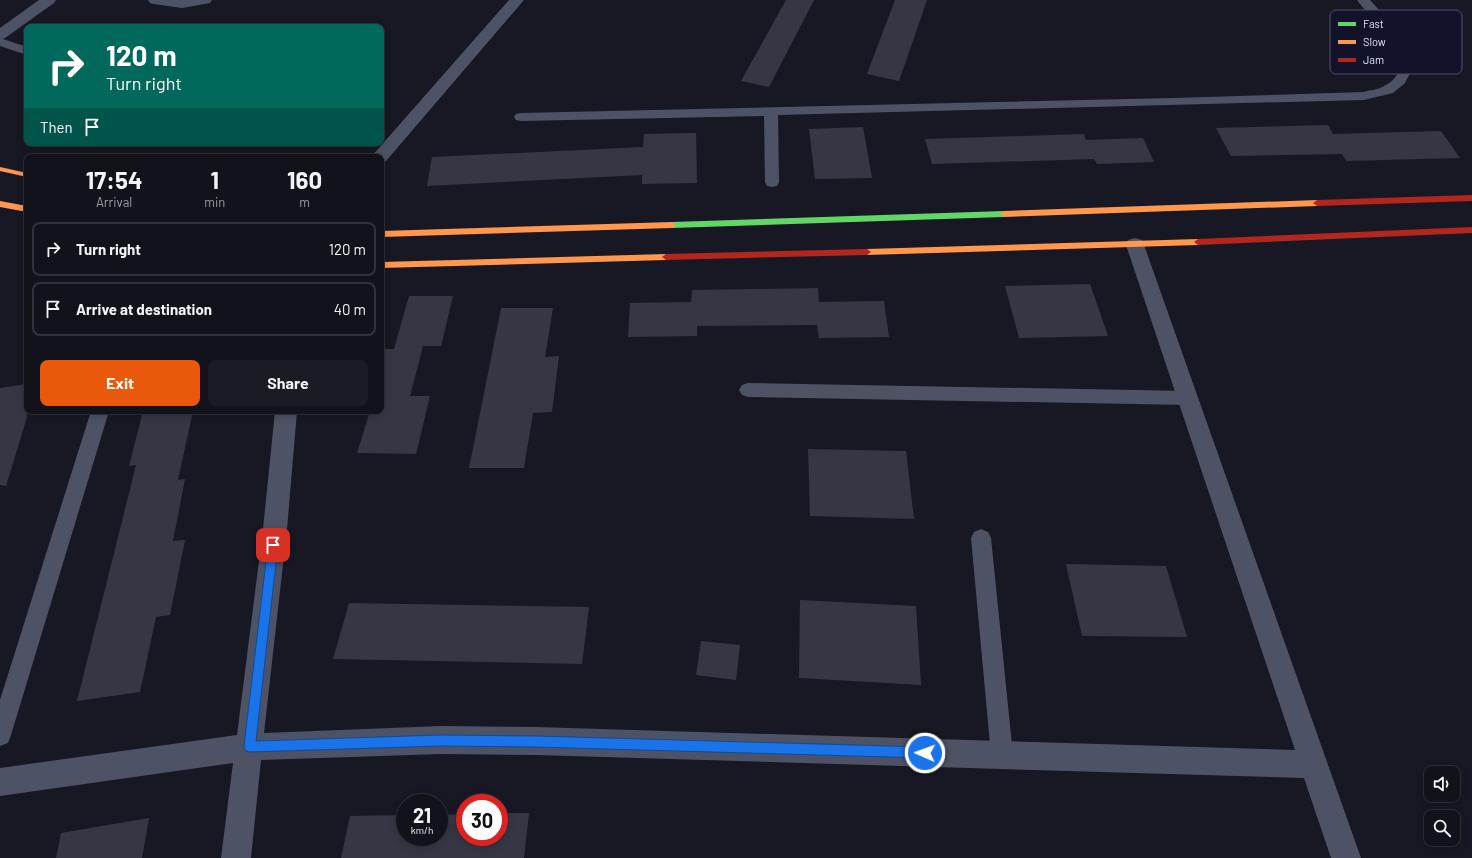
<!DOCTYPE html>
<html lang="en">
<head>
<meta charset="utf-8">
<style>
  :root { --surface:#12121b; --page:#1b1b24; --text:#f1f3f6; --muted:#9c9ea3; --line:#31323a; --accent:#ea580c }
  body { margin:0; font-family:Barlow,sans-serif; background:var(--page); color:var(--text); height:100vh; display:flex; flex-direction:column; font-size:15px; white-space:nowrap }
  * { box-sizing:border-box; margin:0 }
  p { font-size:13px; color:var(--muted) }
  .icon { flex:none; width:22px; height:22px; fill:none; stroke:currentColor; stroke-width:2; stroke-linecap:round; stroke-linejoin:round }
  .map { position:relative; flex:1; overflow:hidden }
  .panel { position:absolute; left:24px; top:154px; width:360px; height:260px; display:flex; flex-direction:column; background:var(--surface); border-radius:8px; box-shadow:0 2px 10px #0003,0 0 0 1px var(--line) }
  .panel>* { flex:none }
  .banner { position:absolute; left:24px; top:24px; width:360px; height:122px; border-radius:8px; box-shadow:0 2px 10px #0003,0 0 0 1px var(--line); background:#00695c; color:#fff; overflow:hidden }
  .tools { position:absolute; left:1424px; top:766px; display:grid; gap:8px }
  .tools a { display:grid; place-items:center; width:36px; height:36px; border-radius:8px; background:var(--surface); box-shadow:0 2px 10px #0003,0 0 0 1px var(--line); font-size:20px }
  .speed { position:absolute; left:396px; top:794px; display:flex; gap:8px; font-size:20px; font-weight:700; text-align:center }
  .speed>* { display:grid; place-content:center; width:52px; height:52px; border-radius:50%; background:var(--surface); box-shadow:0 2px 10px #0003,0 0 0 1px var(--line); line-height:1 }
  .speed small { font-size:10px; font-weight:400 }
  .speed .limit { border:6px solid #d22; background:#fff; color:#111 }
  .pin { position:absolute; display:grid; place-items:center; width:34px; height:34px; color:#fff; margin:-17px; border-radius:8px; box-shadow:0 2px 6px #0006 }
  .me { position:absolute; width:44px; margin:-22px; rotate:272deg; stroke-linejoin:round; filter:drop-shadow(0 0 3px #0008) }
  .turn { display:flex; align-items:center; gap:14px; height:84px; padding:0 16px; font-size:18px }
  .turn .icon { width:52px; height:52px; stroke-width:2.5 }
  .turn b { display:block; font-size:28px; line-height:34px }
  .then { display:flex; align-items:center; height:38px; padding:0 16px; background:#0003; gap:8px; font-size:15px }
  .eta { display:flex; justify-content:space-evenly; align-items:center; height:68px; text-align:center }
  .eta b { font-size:24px; font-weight:700; line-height:28px }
  .action { display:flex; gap:8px; margin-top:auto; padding:8px 16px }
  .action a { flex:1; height:46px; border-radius:8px; background:var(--accent); color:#fff; font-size:16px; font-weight:700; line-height:46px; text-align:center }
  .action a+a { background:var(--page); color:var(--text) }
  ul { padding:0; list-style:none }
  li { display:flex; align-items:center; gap:12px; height:54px; margin:0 8px 6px; padding:0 8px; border:2px solid var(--line); border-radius:8px }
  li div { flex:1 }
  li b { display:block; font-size:15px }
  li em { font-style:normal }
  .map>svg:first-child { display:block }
  .building { fill:#363745 }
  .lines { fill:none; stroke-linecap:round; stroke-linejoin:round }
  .lane { fill:#4e5265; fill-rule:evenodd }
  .street { fill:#4e5265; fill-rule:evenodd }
  .fast { fill:#63d668; fill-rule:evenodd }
  .slow { fill:#ff974d; fill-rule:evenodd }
  .jam { fill:#b3261e; fill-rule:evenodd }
  .route { fill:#1a73e8; stroke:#114b97 }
  .key { fill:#12132a; stroke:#4f5069; stroke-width:1 }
  .key-label { font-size:11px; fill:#dde0fd }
</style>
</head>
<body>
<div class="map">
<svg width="1472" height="858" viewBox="0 0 1472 858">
  <rect width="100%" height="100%" fill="#181824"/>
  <g class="building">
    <polygon points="786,0 814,0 769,87 741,81"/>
    <polygon points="895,0 927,0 899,81 867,74"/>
    <polygon points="1328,125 1333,134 1441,131 1460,158 1346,161 1342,154 1231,156 1216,128"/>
    <polygon points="863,127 872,178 815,179 809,129"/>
    <polygon points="696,133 697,183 642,184 642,175 427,186 432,157 643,147 644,134"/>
    <polygon points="1084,134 1086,140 1143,138 1154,162 1097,164 1094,159 932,164 925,139"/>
    <polygon points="1090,284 1108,336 1019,338 1005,286"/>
    <polygon points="818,288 819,302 884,301 889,337 819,338 817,325 697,326 697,336 628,337 630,303 691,302 692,290"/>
    <polygon points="409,296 453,296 441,346 423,346 410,396 430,396 416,454 357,453 370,411 381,411 381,349 394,349"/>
    <polygon points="501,308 553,308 545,357 559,356 552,412 533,413 524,468 469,468"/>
    <polygon points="27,384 27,417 6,486 0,485 0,388"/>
    <polygon points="143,411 193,411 178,480 185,479 173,541 185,540 170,615 156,617 140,692 77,701 136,465 129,466"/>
    <polygon points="808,449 906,451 914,519 810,516"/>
    <polygon points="1066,564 1166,566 1187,637 1082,636"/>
    <polygon points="800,600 916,606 921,685 799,678"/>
    <polygon points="349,603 589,607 582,664 333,659"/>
    <polygon points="701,641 740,645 736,680 696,675"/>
    <polygon points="499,813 529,813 524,858 341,858 350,816 405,815 405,837 439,837 439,815 465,814 465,837 499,837"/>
    <polygon points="149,818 142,858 56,858 61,833"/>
  </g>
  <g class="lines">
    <g class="lane">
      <polygon points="148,0 212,0 210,3 182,8 154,4 150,3"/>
      <path d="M1357 0H1370L1396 29 1406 44 1412 57V69L1405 83 1393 93 1364 100 778 115 779 182 777 186 772 187 767 186 765 182 764 116 521 121 516 120 514 117 516 114 521 113 1173 98 1364 92C1370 90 1377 90 1382 87 1428 65 1372 22 1357 0Z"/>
      <polygon points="0,38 27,47 27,55 0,46"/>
      <polygon points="748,383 1188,391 1194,393 1197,398 1194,403 1188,405 748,397 742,395 739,390 742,385"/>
      <polygon points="91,411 109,411 11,735 8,743 0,746 0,700"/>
      <polygon points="981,529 988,532 991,538 1013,755 1010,763 1002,766 994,763 991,755 971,538 974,532"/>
    </g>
    <g class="street">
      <polygon points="39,0 56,0 54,3 5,38 0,40 0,28"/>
      <polygon points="509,0 524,0 386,161 381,163 381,157 371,157"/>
      <polygon points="1135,238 1142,240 1144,245 1361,858 1331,858 1304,778 536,755 441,754 261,760 251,858 221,858 233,763 0,796 0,768 237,735 263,529 275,411 297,411 287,529 264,733 441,726 536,727 1295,750 1126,245 1128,240"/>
    </g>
    <polygon class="fast" points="1004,211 1008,214 1004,217 672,228 668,225 672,222"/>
    <g class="slow">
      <polygon points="0,167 27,173 27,177 0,171"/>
      <polygon points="1317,200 1321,203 1317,206 1004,217 1000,214 1004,211"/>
      <polygon points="0,201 27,206 27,212 0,207"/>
      <polygon points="672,222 676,225 672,228 381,237 381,231"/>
      <polygon points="1198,239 1202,242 1198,245 867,255 863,252 867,249"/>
      <polygon points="666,254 670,257 666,260 381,268 381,262"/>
    </g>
    <g class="jam">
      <polygon points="1472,195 1472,201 1317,206 1313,203 1317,200"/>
      <polygon points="1472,227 1472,233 1198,245 1194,242 1198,239"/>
      <polygon points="867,249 871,252 867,255 666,260 662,257 666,254"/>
    </g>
  </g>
  <polygon class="route" points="273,540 277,542 278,545 256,741 441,735 536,736 925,747 929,749 930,753 929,757 925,758 536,747 441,746 249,752 245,750 244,746 268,545 269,542"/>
  <rect x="1330" y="10" width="132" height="64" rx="6" class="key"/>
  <rect x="1338" y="22" width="18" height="4" fill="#63d668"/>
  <rect x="1338" y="40" width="18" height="4" fill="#ff974d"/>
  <rect x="1338" y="58" width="18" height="4" fill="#b3261e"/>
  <g class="key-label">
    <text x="1363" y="28">Fast</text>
    <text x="1363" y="46">Slow</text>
    <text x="1363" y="64">Jam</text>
  </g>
</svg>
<div class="tools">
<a><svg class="icon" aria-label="sound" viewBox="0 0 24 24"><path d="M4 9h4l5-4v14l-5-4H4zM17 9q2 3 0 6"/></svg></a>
<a><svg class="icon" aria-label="search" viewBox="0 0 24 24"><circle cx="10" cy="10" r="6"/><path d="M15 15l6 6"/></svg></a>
</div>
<div class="speed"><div>21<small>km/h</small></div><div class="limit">30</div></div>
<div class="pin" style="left:273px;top:545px;background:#d93025"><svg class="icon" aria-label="arrive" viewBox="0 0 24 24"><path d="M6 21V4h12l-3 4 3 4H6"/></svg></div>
<svg class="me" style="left:925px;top:753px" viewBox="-20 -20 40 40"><circle r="17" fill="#1a73e8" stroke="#fff" stroke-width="3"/><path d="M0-11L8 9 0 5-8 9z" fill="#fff"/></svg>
<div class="banner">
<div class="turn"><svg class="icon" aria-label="right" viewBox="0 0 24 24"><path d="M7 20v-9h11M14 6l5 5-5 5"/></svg><div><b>120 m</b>Turn right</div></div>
<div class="then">Then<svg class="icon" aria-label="arrive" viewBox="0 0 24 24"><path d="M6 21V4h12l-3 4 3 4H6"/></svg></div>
</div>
<section class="panel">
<div class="eta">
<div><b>17:54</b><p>Arrival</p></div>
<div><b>1</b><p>min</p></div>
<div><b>160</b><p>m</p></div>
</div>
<ul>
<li><svg class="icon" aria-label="right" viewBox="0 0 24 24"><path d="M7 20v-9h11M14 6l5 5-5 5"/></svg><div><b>Turn right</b></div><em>120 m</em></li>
<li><svg class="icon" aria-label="arrive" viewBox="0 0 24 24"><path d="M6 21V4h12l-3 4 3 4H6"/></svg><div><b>Arrive at destination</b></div><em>40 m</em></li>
</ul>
<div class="action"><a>Exit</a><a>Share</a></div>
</section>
</div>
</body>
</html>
